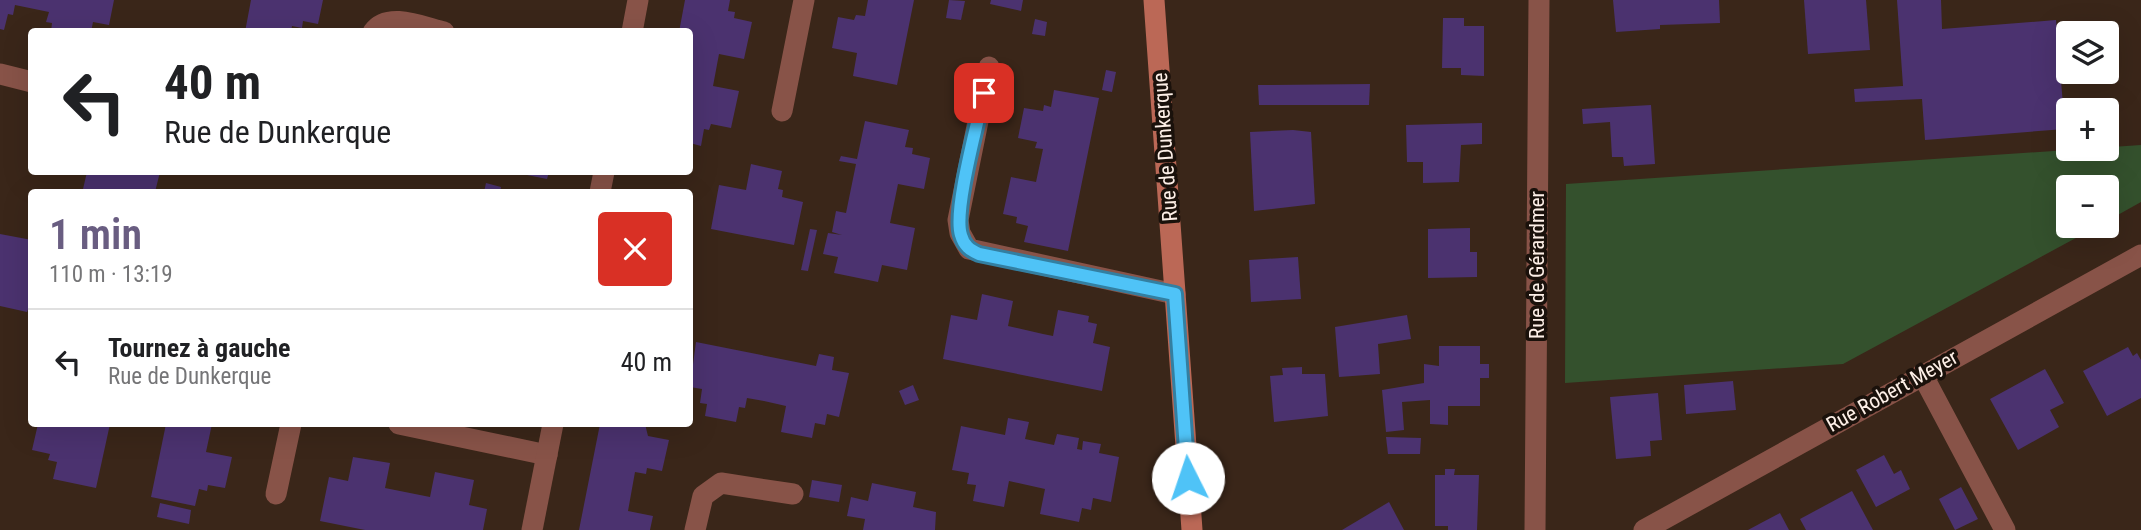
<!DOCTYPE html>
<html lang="fr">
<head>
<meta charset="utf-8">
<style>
  :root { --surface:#fff; --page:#f6f6f6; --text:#202124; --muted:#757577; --line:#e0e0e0; --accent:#695d81 }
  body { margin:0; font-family:"Roboto Condensed",sans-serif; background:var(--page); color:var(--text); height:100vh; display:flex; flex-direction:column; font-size:26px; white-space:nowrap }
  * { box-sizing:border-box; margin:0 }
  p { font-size:23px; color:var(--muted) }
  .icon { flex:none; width:38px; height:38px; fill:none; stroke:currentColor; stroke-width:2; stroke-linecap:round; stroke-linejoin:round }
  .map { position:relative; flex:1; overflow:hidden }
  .details { position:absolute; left:28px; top:189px; width:665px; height:238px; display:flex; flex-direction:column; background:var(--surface); border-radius:7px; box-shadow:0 7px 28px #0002 }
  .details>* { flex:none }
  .banner { position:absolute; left:28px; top:28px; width:665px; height:147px; border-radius:7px; box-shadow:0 7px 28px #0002; background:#fff; color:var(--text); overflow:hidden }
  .fabs { position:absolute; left:2056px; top:21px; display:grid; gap:14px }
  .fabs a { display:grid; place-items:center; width:63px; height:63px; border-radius:7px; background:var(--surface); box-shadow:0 7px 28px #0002; font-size:35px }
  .pin { position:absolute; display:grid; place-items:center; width:60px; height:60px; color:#fff; margin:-30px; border-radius:14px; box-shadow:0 4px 10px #0006 }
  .me { position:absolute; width:77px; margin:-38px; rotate:356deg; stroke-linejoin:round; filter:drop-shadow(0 0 5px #0008) }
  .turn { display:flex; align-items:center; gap:24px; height:147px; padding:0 21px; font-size:32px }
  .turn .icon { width:91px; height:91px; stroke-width:2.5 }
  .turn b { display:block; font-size:49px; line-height:60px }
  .round { display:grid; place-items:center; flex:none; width:74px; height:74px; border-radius:7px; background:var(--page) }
  .summary { display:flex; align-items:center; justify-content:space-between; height:119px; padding:0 21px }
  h1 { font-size:42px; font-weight:600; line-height:52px; color:var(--accent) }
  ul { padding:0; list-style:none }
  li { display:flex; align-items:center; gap:21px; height:105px; padding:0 21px; border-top:2px solid var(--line) }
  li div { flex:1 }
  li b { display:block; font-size:26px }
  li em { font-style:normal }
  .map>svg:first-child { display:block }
  .green { fill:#34512d }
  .building { fill:#4b326f }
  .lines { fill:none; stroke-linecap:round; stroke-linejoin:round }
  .street { stroke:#885348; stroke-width:21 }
  .secondary { stroke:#bb6856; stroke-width:21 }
  .route-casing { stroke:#337fa1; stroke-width:18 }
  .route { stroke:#4fc3f7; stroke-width:12 }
  .labels { text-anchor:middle; stroke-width:7; stroke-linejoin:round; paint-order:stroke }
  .street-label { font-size:21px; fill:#fdefe7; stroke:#1a110b }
</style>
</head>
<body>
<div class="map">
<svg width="2141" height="530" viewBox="0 0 2141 530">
  <rect width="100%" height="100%" fill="#3a2619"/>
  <polygon class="green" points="2141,145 2141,202 2107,221 2107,187 2068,187 2068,226 2098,226 1843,364 1565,383 1566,184"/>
  <g class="building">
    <polygon points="0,0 114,0 109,25 93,22 91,32 51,32 52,23 46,22 49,12 15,5 13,15 8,14 4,30 0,29"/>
    <polygon points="251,0 323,0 318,24 303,21 302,28 292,26 291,32 245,32"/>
    <polygon points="685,0 730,0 728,11 735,12 734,18 752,22 744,59 719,54 713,86 739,91 731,128 711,124 709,130 704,129 701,146 690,143 690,32 679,32"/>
    <polygon points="868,0 914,0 897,85 853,76 857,53 832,48 838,17 854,20 856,15 865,16"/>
    <polygon points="949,0 965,1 961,20 946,18"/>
    <polygon points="991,0 1023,0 1021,11 990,4"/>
    <polygon points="1613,0 1719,0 1720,23 1660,25 1660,29 1616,32"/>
    <polygon points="1804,0 1866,0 1870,50 1808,54"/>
    <polygon points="1897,0 1941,0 1942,29 2056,20 2065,129 1925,140 1922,99 1855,102 1854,89 1903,86"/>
    <polygon points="1443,18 1464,18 1464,26 1484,26 1484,76 1461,75 1461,68 1442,68"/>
    <polygon points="1035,19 1047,22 1045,36 1032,34"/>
    <polygon points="1106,70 1116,72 1112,92 1102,90"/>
    <polygon points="1370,84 1369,105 1259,105 1258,85"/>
    <polygon points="1054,90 1099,98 1068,251 1024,242 1028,226 1016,223 1017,217 1003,214 1011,177 1036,182 1043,149 1035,148 1037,142 1018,138 1024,108 1043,111 1044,105 1051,107"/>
    <polygon points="1651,105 1655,164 1624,166 1623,157 1612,157 1610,122 1583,124 1582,109"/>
    <polygon points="865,121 909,130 905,147 913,148 912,154 930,158 924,189 898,184 890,223 915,228 907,270 882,265 878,282 834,273 838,257 823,254 828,233 842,235 832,232 836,211 846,213 856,164 839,161 841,156 857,159"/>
    <polygon points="1482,123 1482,144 1461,145 1459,182 1423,183 1423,162 1407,162 1406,125"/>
    <polygon points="1293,130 1311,132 1315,204 1254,211 1250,132"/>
    <polygon points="751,164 782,171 778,189 783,190 782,197 803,202 794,245 711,229 719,185 746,190"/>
    <polygon points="87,172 160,172 155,192 100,192 83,189"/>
    <polygon points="512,172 549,172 547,179"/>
    <polygon points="486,183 501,187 500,192 484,192"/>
    <polygon points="1470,228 1470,252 1477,252 1477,277 1428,278 1428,229"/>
    <polygon points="810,229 817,230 808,271 801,270"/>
    <polygon points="0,234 32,240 32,299 27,312 0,306"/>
    <polygon points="1298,257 1301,299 1251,302 1249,260"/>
    <polygon points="982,294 1013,301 1008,326 1043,334 1053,336 1058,310 1089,316 1088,322 1097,324 1093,343 1110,347 1102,391 943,359 951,315 977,320"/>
    <polygon points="1407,315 1411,339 1378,344 1380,374 1339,377 1335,327"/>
    <polygon points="696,342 816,366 819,354 834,357 832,370 849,373 839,417 827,414 825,425 815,423 812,438 781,432 786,406 764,401 747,398 745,408 739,407 736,422 705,416 707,404 700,403 702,389 690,387"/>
    <polygon points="1439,346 1480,346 1480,364 1489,364 1489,378 1480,378 1480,406 1448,406 1448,425 1430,424 1430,400 1402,402 1404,430 1386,432 1382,390 1424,383 1424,364 1439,366"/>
    <polygon points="2128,347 2133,356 2137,353 2141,360 2141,398 2107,416 2083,371"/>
    <polygon points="1302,367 1302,374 1325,374 1328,416 1274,422 1270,376 1283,375 1282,368"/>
    <polygon points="2045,369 2064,403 2050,410 2059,427 2018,450 1990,399"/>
    <polygon points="1733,381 1736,410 1686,414 1684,385"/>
    <polygon points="913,385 919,400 905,405 899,391"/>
    <polygon points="1658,393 1662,440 1650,441 1651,456 1616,459 1610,397"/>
    <polygon points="1008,418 1029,422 1025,439 1054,445 1057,434 1079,438 1077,449 1082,450 1083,441 1101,444 1099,453 1119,457 1111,502 1093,498 1091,510 1082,508 1079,522 1040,514 1045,489 1009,481 1004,507 973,501 976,485 967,484 969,473 952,470 961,426 1005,435"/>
    <polygon points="38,424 110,424 96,488 53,479 57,462 48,460 50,454 32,450"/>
    <polygon points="166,424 212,424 206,452 232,457 225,488 208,485 207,491 199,489 195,506 151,497"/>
    <polygon points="600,424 645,424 648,436 669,440 662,471 647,468 646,474 635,472 628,511 653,516 650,530 579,530"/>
    <polygon points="1386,437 1421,438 1420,454 1388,454"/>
    <polygon points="1884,455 1894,474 1901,470 1910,489 1876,507 1856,470"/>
    <polygon points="353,457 390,463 385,488 430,497 435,472 474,480 469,505 487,509 483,530 365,530 320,521 329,477 348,481"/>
    <polygon points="1445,469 1455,469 1454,475 1479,475 1477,530 1448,530 1448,526 1435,526 1435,475 1445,475"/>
    <polygon points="812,480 842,485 839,502 809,497"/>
    <polygon points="872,483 916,492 913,507 936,512 935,530 863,530 865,519 847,516 851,497 868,501"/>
    <polygon points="1961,487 1978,519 1955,530 1939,499"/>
    <polygon points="1852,491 1873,530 1806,530 1800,519"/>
    <polygon points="1389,502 1404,530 1342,530"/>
    <polygon points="160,503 191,510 189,524 157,517"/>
    <polygon points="1780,513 1789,530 1748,530 1761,523"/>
  </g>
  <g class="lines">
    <g class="street">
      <path d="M373 32C388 11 423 27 444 32"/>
      <polyline points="632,32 638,0"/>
      <polyline points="989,67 958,220 960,233 969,249 1175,294"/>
      <polyline points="0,74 32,82"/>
      <polyline points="782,111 804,0"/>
      <polyline points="600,192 604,172"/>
      <polyline points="1922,374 2005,530"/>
      <polyline points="399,424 547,455"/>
      <polyline points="276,494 291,424"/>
      <polyline points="532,530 553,424"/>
      <polyline points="695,530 703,496 721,483 793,494"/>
      <polyline points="1535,530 1539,0"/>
      <polyline points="1644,530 2141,255"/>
    </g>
    <polyline class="secondary" points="1154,0 1192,530"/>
  </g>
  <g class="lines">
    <defs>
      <path id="route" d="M984 93C978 122 953 211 961 235 964 246 970 250 979 254L1175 294 1188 478"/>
    </defs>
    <use href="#route" class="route-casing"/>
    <use href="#route" class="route"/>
  </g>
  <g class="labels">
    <g class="street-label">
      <text transform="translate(1165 147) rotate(-94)" y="7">Rue de Dunkerque</text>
      <text transform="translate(1537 265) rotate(-90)" y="7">Rue de Gérardmer</text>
      <text transform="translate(1892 391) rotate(-29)" y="7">Rue Robert Meyer</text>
    </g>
  </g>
</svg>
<div class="fabs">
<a><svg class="icon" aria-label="layers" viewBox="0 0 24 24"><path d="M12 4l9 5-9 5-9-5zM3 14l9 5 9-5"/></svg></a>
<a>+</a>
<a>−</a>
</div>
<div class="pin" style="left:984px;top:93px;background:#d93025"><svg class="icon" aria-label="arrive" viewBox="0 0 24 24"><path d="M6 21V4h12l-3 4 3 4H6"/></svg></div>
<svg class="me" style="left:1188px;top:478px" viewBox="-20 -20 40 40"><circle r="19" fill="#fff"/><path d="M0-13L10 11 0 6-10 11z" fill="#4fc3f7"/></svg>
<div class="banner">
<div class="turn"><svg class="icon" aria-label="left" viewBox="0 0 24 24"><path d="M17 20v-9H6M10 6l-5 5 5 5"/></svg><div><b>40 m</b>Rue de Dunkerque</div></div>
</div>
<section class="details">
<div class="summary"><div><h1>1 min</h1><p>110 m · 13:19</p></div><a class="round" style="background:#d93025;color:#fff"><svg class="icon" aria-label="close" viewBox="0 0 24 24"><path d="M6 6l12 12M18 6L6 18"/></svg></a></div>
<ul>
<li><svg class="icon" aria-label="left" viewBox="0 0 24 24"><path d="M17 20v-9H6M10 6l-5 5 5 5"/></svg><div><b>Tournez à gauche</b><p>Rue de Dunkerque</p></div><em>40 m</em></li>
</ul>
</section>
</div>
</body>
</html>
